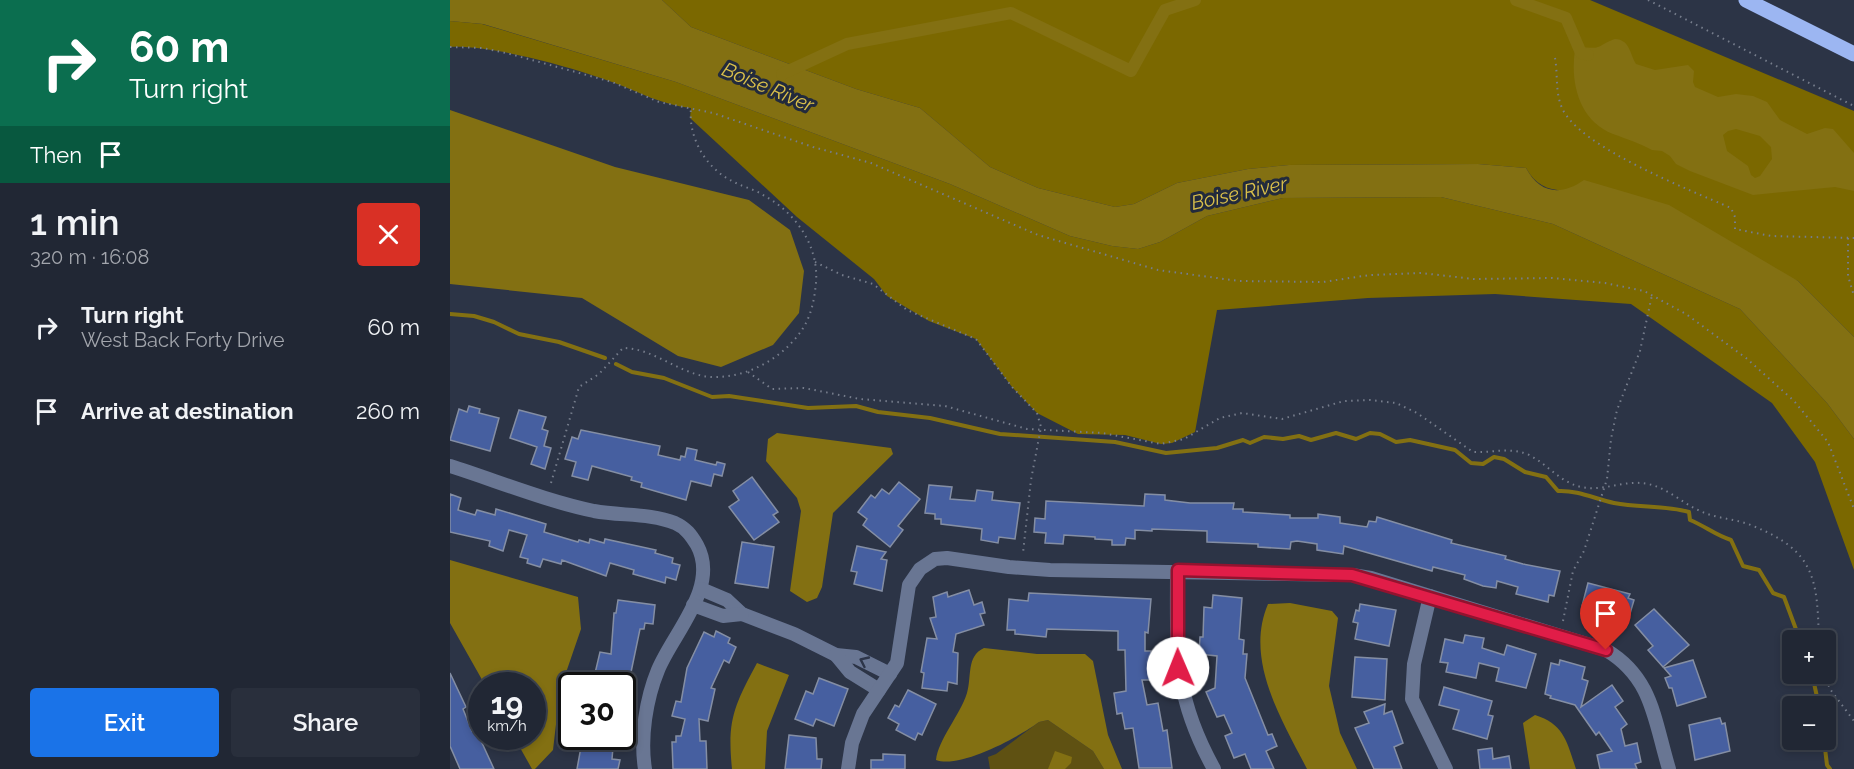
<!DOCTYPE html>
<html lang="en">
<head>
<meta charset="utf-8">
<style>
  :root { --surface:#212734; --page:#292f3c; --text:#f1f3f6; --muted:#a2a5ac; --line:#3e444f; --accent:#1a73e8 }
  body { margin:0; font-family:Raleway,sans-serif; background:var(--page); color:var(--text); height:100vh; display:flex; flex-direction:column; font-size:22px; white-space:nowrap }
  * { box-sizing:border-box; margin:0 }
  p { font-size:20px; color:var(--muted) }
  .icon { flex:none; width:33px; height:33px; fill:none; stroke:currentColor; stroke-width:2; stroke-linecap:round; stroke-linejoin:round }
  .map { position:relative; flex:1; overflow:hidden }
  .drawer { display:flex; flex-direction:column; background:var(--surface); width:450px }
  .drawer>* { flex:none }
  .top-card { background:#0b6e4f; color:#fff; overflow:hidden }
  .buttons { position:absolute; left:1332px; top:630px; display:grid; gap:12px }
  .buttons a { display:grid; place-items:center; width:54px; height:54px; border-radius:6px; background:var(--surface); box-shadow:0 3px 9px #0003,0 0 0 2px var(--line); font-size:30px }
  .speed { position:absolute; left:18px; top:672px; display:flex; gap:12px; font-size:30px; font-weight:700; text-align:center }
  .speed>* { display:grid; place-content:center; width:78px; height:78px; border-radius:50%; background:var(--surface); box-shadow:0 3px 9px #0003,0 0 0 2px var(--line); line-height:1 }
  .speed small { font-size:15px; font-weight:400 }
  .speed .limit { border:3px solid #111; border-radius:9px; background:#fff; color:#111 }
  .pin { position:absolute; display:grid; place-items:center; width:51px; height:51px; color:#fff; margin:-62px -26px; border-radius:50% 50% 50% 0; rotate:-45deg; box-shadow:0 0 6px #0007 }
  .pin .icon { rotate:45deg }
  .me { position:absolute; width:66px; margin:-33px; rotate:359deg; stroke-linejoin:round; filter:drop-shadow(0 0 4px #0008) }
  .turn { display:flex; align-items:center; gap:21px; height:126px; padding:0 30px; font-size:27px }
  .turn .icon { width:78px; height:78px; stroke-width:2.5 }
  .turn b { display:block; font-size:42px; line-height:51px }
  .then { display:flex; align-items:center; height:57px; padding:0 30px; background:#0003; gap:12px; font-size:22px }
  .round { display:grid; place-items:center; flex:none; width:63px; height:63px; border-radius:6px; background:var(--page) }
  .headline { display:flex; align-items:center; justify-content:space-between; height:102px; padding:0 30px }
  h1 { font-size:36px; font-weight:600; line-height:45px }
  .primary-button { display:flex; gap:12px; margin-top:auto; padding:12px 30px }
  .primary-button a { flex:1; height:69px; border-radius:6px; background:var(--accent); color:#fff; font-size:24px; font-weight:600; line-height:69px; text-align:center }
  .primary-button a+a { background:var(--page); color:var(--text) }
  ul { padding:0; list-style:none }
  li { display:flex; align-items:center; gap:18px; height:84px; padding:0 30px }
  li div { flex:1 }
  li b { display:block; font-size:22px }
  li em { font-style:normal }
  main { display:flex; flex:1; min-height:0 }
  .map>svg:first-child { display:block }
  .green { fill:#5f5112 }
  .forest { fill:#7b6800 }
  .water { fill:#837012; fill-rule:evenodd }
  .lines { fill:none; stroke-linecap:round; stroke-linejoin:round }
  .stream { stroke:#837012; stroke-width:4 }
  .canal { stroke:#837012; stroke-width:12 }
  .building { fill:#465fa0; stroke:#848ea4; stroke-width:1.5 }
  .path { stroke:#767d8c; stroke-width:2; stroke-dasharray:1.5 4.5; stroke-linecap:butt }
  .minor { stroke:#697693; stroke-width:14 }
  .major { stroke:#9cb6f2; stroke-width:15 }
  .oneway { stroke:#2d3549 }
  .route-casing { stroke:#92132f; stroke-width:15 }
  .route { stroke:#e11d48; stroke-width:10 }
  .labels { text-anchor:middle; stroke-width:6; stroke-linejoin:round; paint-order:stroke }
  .water-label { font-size:20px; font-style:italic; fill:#dac04b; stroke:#222a3c }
</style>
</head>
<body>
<main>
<section class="drawer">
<div class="top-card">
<div class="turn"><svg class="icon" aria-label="right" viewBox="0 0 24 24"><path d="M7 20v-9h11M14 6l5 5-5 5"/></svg><div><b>60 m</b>Turn right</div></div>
<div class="then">Then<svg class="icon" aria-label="arrive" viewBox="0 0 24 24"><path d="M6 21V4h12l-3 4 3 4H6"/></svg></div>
</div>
<div class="headline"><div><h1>1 min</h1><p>320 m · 16:08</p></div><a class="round" style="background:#d93025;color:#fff"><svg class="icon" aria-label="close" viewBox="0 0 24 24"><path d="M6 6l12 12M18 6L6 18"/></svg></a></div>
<ul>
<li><svg class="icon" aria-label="right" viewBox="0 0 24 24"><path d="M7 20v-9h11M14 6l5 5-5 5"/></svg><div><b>Turn right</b><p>West Back Forty Drive</p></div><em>60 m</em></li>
<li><svg class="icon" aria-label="arrive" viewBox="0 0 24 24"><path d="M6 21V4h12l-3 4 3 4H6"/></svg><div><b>Arrive at destination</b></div><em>260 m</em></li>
</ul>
<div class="primary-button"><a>Exit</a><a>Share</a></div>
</section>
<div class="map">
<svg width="1404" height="769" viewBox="0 0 1404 769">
  <rect width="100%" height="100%" fill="#2c3446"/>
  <polygon class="green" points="598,720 643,751 654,769 540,769 538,757 546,754 589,722"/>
  <g class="forest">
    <path d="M212 0H1140L1404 111V337L1348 281 1121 190C1100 192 1086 186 1076 168L1028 164 839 165 798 169 727 183 684 204 665 207 588 188 540 167 470 108 406 89 241 27Z"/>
    <path d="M0 21 32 24 226 82 500 184 620 236 662 246 688 249 710 242 757 216 833 198 991 197 1103 224 1290 309 1377 403 1404 439V570L1365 462 1322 403 1181 304 1045 294 918 298 767 310 745 432 722 443 711 444 675 435 628 434 587 413 562 387 526 339 479 321 437 296 424 279 347 217 240 118 241 108C212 105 189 92 162 82 121 67 43 45 0 47Z"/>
  </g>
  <g class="water">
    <path d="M0 0H212L241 27 406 89 470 108 540 167 588 188 665 207 684 204 727 183 798 169 839 165 1028 164 1076 168C1090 194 1111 196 1134 180L1219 205 1348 281 1404 337V439L1377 403 1290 309 1103 224 991 197 833 198 757 216 710 242 688 249 662 246 620 236 500 184 226 82 33 24 0 21Z"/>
    <path d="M1165 39C1180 40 1179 52 1186 64L1205 70 1238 65 1244 71 1243 82 1245 87 1268 97 1286 94 1303 96 1317 102 1330 120 1357 134 1375 128 1383 129 1404 153V191L1385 187 1303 195 1240 171 1226 164 1220 156 1212 151 1202 150C1189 143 1177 139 1163 134 1129 121 1120 83 1125 50L1128 46C1153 51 1147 45 1165 39ZM1286 129 1310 136 1321 147 1322 159 1310 176 1305 178 1301 175 1298 166 1277 151 1273 135 1278 131Z"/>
    <polygon points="0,110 165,167 299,200 340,230 354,271 349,313 323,345 271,367 228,356 132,298 0,284"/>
    <polygon points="327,433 441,448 443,454 383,513 372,587 367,598 357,602 340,591 351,511 347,498 316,461 318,439"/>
    <polygon points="0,560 128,597 131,629 110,690 103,750 85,769 82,769 64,737 82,736 82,686 35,685 0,623"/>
    <path d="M840 603 882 611 888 618 879 686 890 733 907 769H857C832 720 794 660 818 604Z"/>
    <path d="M534 648 587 654H635L643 661 658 735 672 769H654L643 751 598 720 589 722C569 737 510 769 486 760 488 740 510 715 517 693 522 677 516 656 534 648Z"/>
    <path d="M307 663 339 675 317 731 315 769H282C277 720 284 706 307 663Z"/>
    <path d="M1085 715C1114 724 1117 742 1126 769H1080L1073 723Z"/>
    <polygon points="605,751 622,757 621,763 615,769 598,769"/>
  </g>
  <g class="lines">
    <g class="stream">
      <polyline points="0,314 24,316 44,322 69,334 109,342 155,358"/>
      <path d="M166 364 182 372 214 378 262 397 279 396 358 408 406 406 428 412 480 418 550 434 665 442 716 453 767 448 793 440 800 443 814 437 833 439 849 436 861 440 886 433 906 439 920 433 930 434 946 442 960 440 1005 450 1021 463 1033 464 1044 457 1054 459 1075 472 1096 477 1108 491C1128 490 1145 499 1164 503 1189 508 1215 505 1239 512L1240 520C1255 526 1265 535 1281 540L1293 566 1309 570 1323 593 1334 597 1350 640"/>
      <polyline points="1362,674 1369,706"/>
      <polyline points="1374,740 1377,765 1380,769"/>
    </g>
    <g class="canal">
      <polyline points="1066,0 1116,18 1131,53 1138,55"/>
      <polyline points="332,74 397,44 561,13 681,71 715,10 745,0"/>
    </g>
  </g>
  <g class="building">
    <polygon points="19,406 30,409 29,413 49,418 40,451 0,440 9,409 17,412"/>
    <polygon points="69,410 96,417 92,429 98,431 94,446 101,448 95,469 81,464 87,447 60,438"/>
    <polygon points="131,430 210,446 208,455 230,460 231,456 235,457 237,448 247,450 245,460 266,465 267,462 275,464 272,476 264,474 261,486 241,481 236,500 191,487 192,483 181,480 182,477 142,466 138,480 122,476 126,462 115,459 122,437 128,439"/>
    <polygon points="302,477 328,512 323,515 329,522 304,540 279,507 289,500 283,491"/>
    <polygon points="449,482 470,499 448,526 453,530 440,547 413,525 417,519 408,512 421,495 425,498 432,489 439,494"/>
    <polygon points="479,485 502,487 500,499 525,501 527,490 543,492 542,500 570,503 565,539 549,537 548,543 531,540 532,529 491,524 491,519 485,519 485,514 475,513"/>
    <polygon points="0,494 11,498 8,510 25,515 27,510 45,515 46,509 96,524 94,532 128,542 129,540 139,543 140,539 154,543 155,539 206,550 205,553 223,558 222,563 230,565 226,580 216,577 215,583 183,574 184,570 160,563 156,576 112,560 111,564 93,559 90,567 77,563 78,559 70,557 77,535 59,530 53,551 39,546 40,541 0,532"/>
    <polygon points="695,494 715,495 715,500 740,503 784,503 783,509 793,509 793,512 840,515 840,518 868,518 868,514 890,517 890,523 917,527 919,521 926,522 927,517 1002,540 1001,543 1056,556 1055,559 1073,564 1110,571 1104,596 1099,595 1098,602 1066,594 1068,587 1047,581 1046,588 1033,586 1014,579 1015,575 983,567 982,571 894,546 893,554 867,550 867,544 847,541 841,542 840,549 808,547 808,544 757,542 757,531 702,529 702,531 685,530 685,539 676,538 675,545 662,545 662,540 645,539 645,537 614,535 613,544 595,543 596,533 584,532 585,518 595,519 596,501 694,506"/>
    <polygon points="292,542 324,547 318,588 285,583"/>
    <polygon points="407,546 436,552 431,559 437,560 432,591 404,584 407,572 401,571"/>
    <polygon points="1138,583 1180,594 1178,598 1184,600 1179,617 1174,612 1170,629 1137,621 1140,608 1132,606"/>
    <polygon points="519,590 524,605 532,602 535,613 530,614 534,625 506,634 503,652 508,653 507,684 498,682 497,691 472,688 474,673 471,672 477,638 487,639 480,618 486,617 483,597 497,592 498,597"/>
    <polygon points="579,593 701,599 698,633 695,632 695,651 701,651 701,658 704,658 705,680 692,680 697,705 708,703 713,731 717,730 722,768 689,768 683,728 675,729 672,713 667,714 664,693 676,691 675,650 668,650 668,631 597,629 596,637 565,634 565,630 557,630 559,599 578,601"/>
    <polygon points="763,595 792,598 789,639 794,640 793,654 797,654 795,678 818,735 822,734 827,746 816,751 824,769 801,769 795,754 784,758 775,736 782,733 774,715 767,717 756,692 765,688 767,656 749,654 750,637 753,637 754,607 762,608"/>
    <polygon points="168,600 205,605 203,624 195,623 194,629 190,629 180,677 175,676 174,686 142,686 150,652 161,654 164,613 166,613"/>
    <polygon points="910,604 946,610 939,646 905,639 908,623 903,622 906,610 909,611"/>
    <polygon points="1204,609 1239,645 1213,667 1198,650 1203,646 1185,625"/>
    <polygon points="266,631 280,638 278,643 286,647 279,663 274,660 261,688 265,689 258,721 249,719 250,741 256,741 257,769 223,769 222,742 226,742 226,736 231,736 235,719 222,716 226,701 231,702 237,668 254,632 264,637"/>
    <polygon points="1015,635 1034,638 1032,648 1054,655 1057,645 1086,654 1076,688 1046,681 1049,668 1029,663 1026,678 996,672 998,663 990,662 995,639 1013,643"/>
    <polygon points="905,657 937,659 935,700 902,697"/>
    <polygon points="1110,660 1135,667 1132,679 1138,681 1131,707 1162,685 1173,701 1165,707 1177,724 1171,729 1175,746 1187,743 1191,762 1185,764 1187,769 1150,769 1147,755 1162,751 1149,732 1146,735 1125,705 1100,698 1101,696 1095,694 1101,663 1109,665"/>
    <polygon points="1243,660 1256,697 1227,706 1222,688 1219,688 1215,678 1221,676 1214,668"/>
    <polygon points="0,673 16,707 13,709 22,731 26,730 44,769 10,769 0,746"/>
    <polygon points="369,678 398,689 384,726 366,719 363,726 345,719 356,691 363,694"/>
    <polygon points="994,687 1042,701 1038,715 1043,716 1037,739 1003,729 1009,710 989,705"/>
    <polygon points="458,690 486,704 472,735 468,733 465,740 446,730 449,724 438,718 445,705 449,707"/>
    <polygon points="935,704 934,714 942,711 953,743 944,747 952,769 924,769 905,728 919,723 914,712"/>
    <polygon points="1270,718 1272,724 1275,723 1280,751 1245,760 1239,725"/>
    <polygon points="339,735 366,738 367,759 372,759 371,769 335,769"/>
    <polygon points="133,736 164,736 162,759 170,760 168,769 127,769"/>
    <polygon points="1042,748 1043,759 1059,756 1061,769 1030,769 1028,750"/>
    <polygon points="433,754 455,755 455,769 421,769 421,760 433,760"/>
  </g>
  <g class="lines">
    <g class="path">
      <polyline points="1198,0 1404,106"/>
      <polyline points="0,47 33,48 60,54 162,82 209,102 263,113 363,147 421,163 588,235 708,270 789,281 873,282 920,275 971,273 1024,279 1102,278 1155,283 1194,291 1236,314 1296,358 1344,401 1378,442 1404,509"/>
      <path d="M1105 58C1108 74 1105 92 1112 108 1129 147 1240 190 1281 208L1285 217V229L1321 236 1404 238"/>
      <polyline points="1398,238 1398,276 1404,296"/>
      <polyline points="365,262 392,275 423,284 457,310 526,339 562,387 587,413 591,427 581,480 573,553"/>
      <path d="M298 372 322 389 354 388 410 399 495 406 577 429 652 433 711 444 734 439 770 418 792 413 832 419 894 401 920 400 946 403 967 413 1023 452C1042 453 1059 447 1077 454 1097 463 1109 482 1131 487 1154 492 1175 479 1198 484 1219 488 1235 506 1255 513 1270 519 1287 519 1303 526 1366 551 1367 580 1369 640"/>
      <path d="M101 483 129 387 149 374 173 348C206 348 234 379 268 377 299 376 330 359 349 334 361 318 364 302 366 283 369 245 345 212 313 195 304 189 293 187 284 182 256 169 238 138 241 108"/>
      <polyline points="1113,621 1123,571 1134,551 1157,479 1161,439 1167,410 1190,351 1202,295"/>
      <polyline points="1374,674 1380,689 1404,721"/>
    </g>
    <g class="minor">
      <path d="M0 466C47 481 96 501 144 511 171 516 200 513 225 523 236 528 241 535 247 545 270 587 223 633 208 670 196 699 190 738 195 769"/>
      <path d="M727 571C727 652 723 695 764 769"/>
      <polyline points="251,589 277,600 292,614 344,634 386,655 406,657 440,674"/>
      <polyline points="980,596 964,664 962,699 996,769"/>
      <polyline points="243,605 273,616 292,614"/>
      <polyline points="386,655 400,672 429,690"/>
      <path d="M398 769 402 743 413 714 447 663 459 585 470 569 485 559 497 558 559 567 600 570 902 575 921 578 1156 650C1203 678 1204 720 1219 769"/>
    </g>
    <polyline class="major" points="1296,0 1404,54"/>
  </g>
  <defs><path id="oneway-chevron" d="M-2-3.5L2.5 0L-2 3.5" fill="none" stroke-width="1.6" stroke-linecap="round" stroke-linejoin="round" transform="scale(1.5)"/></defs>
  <use class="oneway" href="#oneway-chevron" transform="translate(414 661) rotate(-155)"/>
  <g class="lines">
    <defs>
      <polyline id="route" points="728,668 728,570 902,575 1156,650"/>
    </defs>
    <use href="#route" class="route-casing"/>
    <use href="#route" class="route"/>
  </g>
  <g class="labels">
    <g class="water-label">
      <text transform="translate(318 87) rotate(23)" y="7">Boise River</text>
      <text transform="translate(789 193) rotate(-12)" y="7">Boise River</text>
    </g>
  </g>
</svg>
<div class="buttons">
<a>+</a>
<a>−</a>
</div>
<div class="speed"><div>19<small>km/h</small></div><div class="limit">30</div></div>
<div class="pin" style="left:1156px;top:650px;background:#d93025"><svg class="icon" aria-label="arrive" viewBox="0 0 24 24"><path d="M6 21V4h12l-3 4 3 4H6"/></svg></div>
<svg class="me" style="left:728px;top:668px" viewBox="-20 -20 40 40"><circle r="19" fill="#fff"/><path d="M0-13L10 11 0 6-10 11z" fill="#e11d48"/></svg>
</div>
</main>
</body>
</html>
